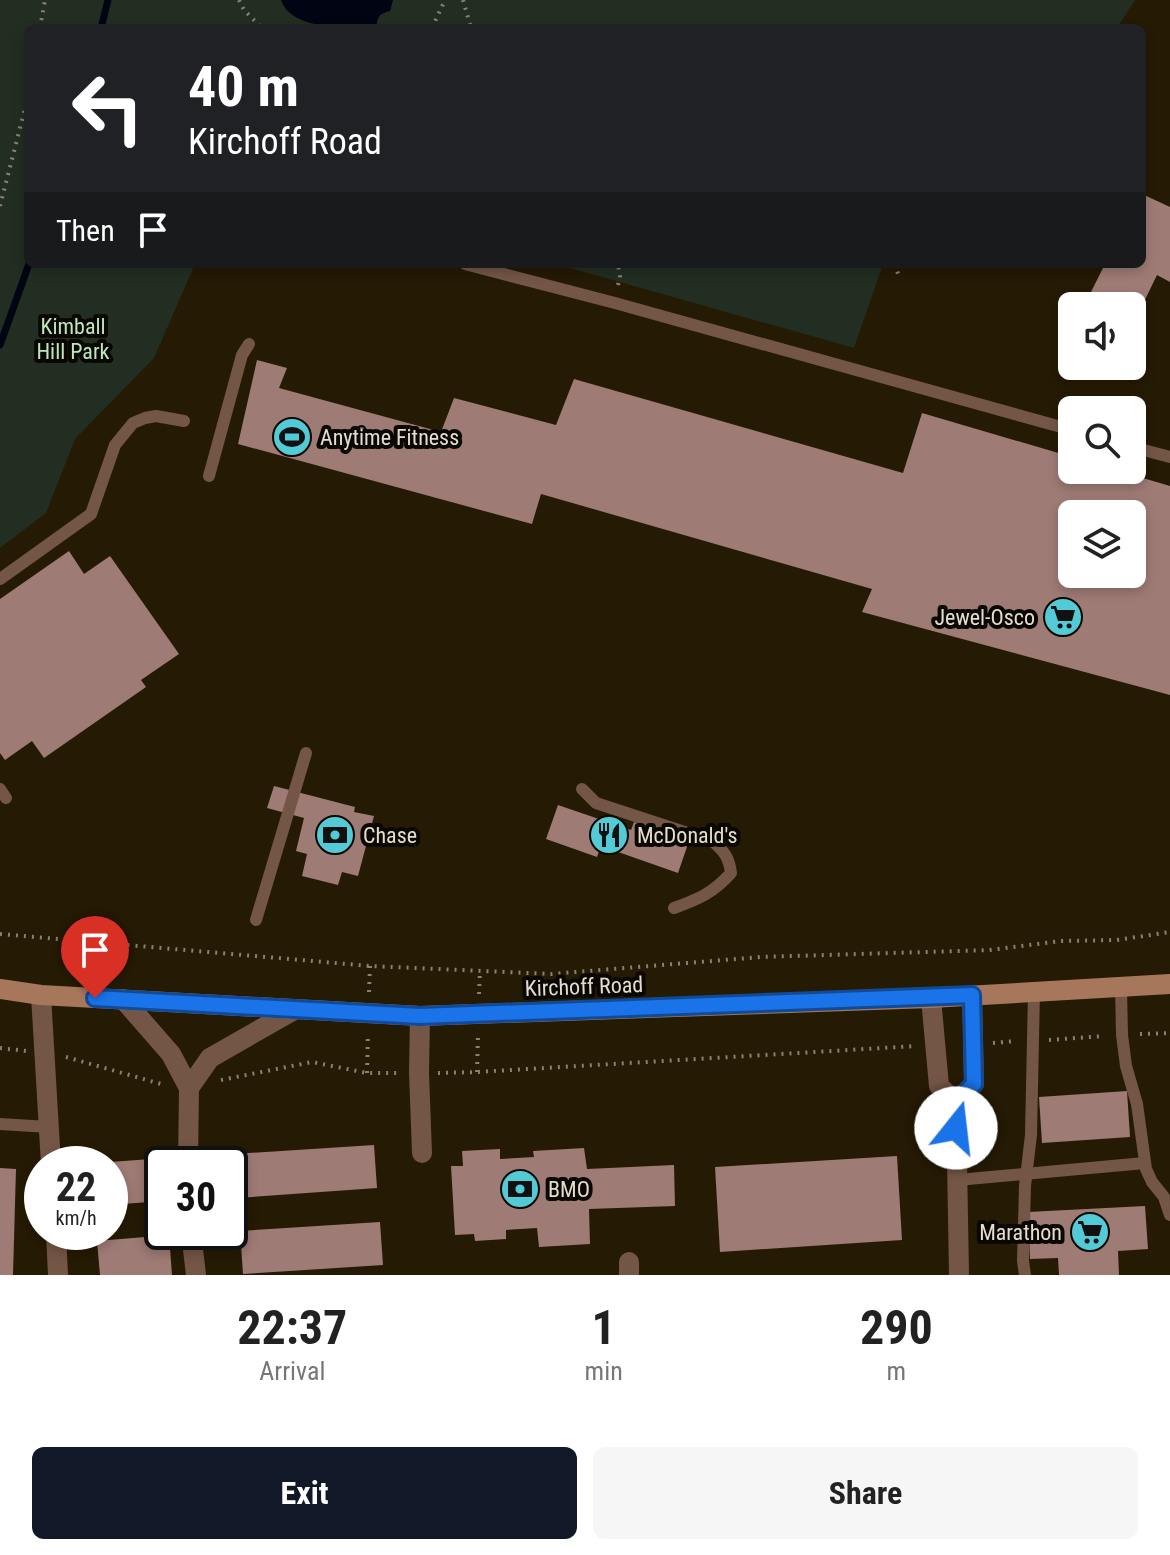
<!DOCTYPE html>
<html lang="en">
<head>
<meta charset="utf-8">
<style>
  :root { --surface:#fff; --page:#f6f6f6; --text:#222; --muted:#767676; --accent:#111827 }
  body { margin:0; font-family:"Roboto Condensed",sans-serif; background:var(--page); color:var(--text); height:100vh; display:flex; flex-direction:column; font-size:30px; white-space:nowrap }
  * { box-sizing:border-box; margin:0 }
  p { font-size:26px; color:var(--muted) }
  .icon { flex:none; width:44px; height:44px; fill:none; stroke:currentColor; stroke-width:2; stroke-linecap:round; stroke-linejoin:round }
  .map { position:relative; height:1275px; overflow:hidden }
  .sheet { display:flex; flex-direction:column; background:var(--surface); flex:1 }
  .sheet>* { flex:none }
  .guide { position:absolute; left:24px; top:24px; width:1122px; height:244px; border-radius:12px; box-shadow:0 4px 12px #0003; background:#202124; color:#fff; overflow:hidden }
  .buttons { position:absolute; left:1058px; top:292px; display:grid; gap:16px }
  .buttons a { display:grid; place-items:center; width:88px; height:88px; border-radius:12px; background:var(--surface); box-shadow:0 4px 12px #0003; font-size:40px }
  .speed { position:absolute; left:24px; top:1146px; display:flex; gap:16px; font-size:40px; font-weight:700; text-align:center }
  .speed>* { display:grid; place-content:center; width:104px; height:104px; border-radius:50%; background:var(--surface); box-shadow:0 4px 12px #0003; line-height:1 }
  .speed small { font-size:20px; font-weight:400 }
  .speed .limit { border:4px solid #111; border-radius:12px; background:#fff; color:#111 }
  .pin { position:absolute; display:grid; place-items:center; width:68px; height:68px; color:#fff; margin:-82px -34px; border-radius:50% 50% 50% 0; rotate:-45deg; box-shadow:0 0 8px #0007 }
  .pin .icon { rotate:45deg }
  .me { position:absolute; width:88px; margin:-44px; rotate:16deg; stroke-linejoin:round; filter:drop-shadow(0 0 6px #0008) }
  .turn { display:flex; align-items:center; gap:28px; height:168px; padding:0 32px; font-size:36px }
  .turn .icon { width:104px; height:104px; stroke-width:2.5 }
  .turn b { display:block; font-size:56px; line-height:68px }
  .then { display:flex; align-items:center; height:76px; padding:0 32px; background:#0003; gap:16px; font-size:30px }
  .eta { display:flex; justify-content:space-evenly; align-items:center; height:136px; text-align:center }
  .eta b { font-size:48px; font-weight:700; line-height:56px }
  .primary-button { display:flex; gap:16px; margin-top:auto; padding:16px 32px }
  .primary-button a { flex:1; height:92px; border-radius:12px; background:var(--accent); color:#fff; font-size:32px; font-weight:700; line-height:92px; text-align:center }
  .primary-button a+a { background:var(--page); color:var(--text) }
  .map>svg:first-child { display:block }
  .green { fill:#222e21 }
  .water { fill:#000413 }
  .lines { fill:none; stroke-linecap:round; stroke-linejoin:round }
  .stream { stroke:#000413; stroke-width:7 }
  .building { fill:#9f7b75; fill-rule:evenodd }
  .path { stroke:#8a816e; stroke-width:4; stroke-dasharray:2 6; stroke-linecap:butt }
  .lane { stroke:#745646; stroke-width:12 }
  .street { stroke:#745646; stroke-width:20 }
  .secondary { stroke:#a7775c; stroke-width:20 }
  .route-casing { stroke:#114b97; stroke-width:20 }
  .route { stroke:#1a73e8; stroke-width:14 }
  .labels { text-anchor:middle; stroke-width:8; stroke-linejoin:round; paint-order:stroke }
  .park-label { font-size:22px; fill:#bde7b9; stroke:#0a0601 }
  .poi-label { font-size:22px; fill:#e4ddce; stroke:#0a0601; text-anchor:start }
  .street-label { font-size:22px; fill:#e4ddce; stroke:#0a0601 }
</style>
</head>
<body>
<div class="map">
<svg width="1170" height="1275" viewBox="0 0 1170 1275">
  <rect width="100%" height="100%" fill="#251a03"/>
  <g class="green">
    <polygon points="0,0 1135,0 1117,28 28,28 28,264 195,264 154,358 75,439 46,513 0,548"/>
    <polygon points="556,264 883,264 854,348"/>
  </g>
  <path class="water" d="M281 0H393L390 11C378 14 378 17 376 28 350 28 291 31 281 0Z"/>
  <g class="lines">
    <g class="stream">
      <polyline points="101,28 108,0"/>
      <polyline points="0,345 29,264"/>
    </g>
  </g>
  <g class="building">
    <polygon points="1142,194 1170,207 1170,282 1157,275 1138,314 1132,311 1132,306 1121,306 1091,292 1105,264 1142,264"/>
    <path d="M257 360 287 368 279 388 441 432 454 398 556 425 574 379 903 473 922 413 1072 457V470H1116L1170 486V695L862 612 872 589 541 494 532 524 238 444ZM1072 514H1132V574H1072Z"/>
    <polygon points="69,551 84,574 110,556 179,654 141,680 146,687 44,758 32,741 5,760 0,753 0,599"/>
    <polygon points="274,786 355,807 354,812 374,816 358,876 342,872 338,885 302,876 307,854 296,851 304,818 267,808"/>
    <polygon points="558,805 631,830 634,822 689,841 678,873 601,846 597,857 546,839"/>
    <polygon points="1127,1091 1130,1137 1042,1143 1039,1097"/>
    <polygon points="374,1145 377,1188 237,1198 234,1154"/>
    <polygon points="584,1148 587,1169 674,1165 675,1206 589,1209 590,1244 539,1247 537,1228 506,1230 506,1239 475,1241 474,1234 455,1235 451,1166 463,1166 462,1151 500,1149 500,1159 534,1157 533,1151"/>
    <polygon points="897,1156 902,1240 720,1252 715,1167"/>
    <polygon points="165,1158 165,1164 162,1164 162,1201 110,1205 110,1162"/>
    <polygon points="0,1168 16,1169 13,1275 0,1275"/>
    <polygon points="1145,1206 1148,1249 1118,1251 1119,1275 1059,1275 1058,1258 1030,1259 1028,1212"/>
    <polygon points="380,1222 383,1265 243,1274 240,1231"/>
    <polygon points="169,1235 172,1275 100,1275 97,1241"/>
  </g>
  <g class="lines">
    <g class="path">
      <polyline points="239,0 244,10 262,28"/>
      <polyline points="463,0 471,28"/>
      <polyline points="40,28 45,0"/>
      <polyline points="432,28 445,0"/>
      <polyline points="0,206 28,97"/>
      <polyline points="895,264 899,277"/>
      <polyline points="618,285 620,277 618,264"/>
      <polyline points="0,934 370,966 551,974 761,957 989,950 1061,941 1117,940 1170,932"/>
      <polyline points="369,992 370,966"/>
      <polyline points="479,994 480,971"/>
      <polyline points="1140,1034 1170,1033"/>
      <polyline points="1049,1040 1104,1036"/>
      <polyline points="993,1043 1016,1041"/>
      <polyline points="0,1048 26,1051"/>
      <polyline points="66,1057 161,1084"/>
      <polyline points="477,1072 478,1035"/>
      <polyline points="367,1073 368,1033"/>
      <polyline points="438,1073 477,1072 916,1046"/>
      <polyline points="221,1080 312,1062 367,1073 397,1073"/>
    </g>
    <g class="lane">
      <polyline points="465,264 615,303 1072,430"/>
      <polyline points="1132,447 1170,457"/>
      <polyline points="209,476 242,355 249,344"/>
      <polyline points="0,579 91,514 115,445 133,423 145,418 156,416 184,421"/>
      <polyline points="0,789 6,798"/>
      <path d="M582 789 596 803 712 841C724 851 729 857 731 873 713 893 699 899 674 908"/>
      <polyline points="256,920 306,753"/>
      <polyline points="1121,987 1122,1035 1126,1066 1137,1104 1146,1169 1152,1182 1164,1197 1170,1215"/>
      <polyline points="0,1124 49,1127"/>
      <polyline points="957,1180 1145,1163"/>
      <polyline points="1025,1275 1023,1261 1025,1186 1031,1135 1034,992"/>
    </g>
    <g class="street">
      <polyline points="41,995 51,1164"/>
      <polyline points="931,998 939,1086 956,1102 959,1275"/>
      <polyline points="123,999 171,1054 189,1088 188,1164"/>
      <polyline points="420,1016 419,1073 422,1153"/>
      <polyline points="189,1088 210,1058 294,1010"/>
      <polyline points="956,1102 974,1084 972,995"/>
      <polyline points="56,1232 58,1275"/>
      <polyline points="191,1232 196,1275"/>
      <polyline points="629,1262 629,1275"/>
    </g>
    <polyline class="secondary" points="0,989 41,995 420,1016 931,998 1170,984"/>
  </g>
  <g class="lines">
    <defs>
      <polyline id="route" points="95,998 420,1016 972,995 974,1084 956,1102 956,1128"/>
    </defs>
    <use href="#route" class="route-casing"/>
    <use href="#route" class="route"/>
  </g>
  <defs>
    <symbol id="stadium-disc" viewBox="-11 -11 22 22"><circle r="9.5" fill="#52cbd7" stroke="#0a0601"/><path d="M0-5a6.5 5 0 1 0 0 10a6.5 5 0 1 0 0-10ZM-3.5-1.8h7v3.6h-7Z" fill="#111"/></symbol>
    <symbol id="supermarket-disc" viewBox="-11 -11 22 22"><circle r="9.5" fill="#52cbd7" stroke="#0a0601"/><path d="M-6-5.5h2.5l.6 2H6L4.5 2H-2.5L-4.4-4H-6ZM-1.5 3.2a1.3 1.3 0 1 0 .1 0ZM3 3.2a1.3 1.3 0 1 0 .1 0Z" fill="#111"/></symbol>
    <symbol id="bank-disc" viewBox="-11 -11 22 22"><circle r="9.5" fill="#52cbd7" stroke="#0a0601"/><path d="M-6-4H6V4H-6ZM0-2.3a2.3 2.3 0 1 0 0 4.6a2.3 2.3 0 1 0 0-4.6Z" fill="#111"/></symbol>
    <symbol id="restaurant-disc" viewBox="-11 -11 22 22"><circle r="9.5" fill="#52cbd7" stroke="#0a0601"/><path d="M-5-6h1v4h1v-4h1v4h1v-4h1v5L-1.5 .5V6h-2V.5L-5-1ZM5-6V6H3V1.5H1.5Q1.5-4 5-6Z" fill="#111"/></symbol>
  </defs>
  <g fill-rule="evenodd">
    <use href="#stadium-disc" x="270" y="415" width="44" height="44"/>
    <use href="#supermarket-disc" x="1041" y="595" width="44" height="44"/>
    <use href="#bank-disc" x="313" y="813" width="44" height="44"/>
    <use href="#restaurant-disc" x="587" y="813" width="44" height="44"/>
    <use href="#bank-disc" x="498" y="1167" width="44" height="44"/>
    <use href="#supermarket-disc" x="1068" y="1210" width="44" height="44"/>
  </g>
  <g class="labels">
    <g class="park-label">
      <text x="73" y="334">Kimball<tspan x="73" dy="25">Hill Park</tspan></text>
    </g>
    <g class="poi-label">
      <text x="320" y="445">Anytime Fitness</text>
      <text x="1035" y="625" text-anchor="end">Jewel-Osco</text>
      <text x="363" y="843">Chase</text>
      <text x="637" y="843">McDonald's</text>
      <text x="548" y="1197">BMO</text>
      <text x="1062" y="1240" text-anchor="end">Marathon</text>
    </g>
    <g class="street-label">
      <text transform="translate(584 986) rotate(-2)" y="8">Kirchoff Road</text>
    </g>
  </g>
</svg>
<div class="buttons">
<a><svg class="icon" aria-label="sound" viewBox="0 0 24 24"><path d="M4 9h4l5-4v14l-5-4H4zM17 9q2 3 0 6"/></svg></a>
<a><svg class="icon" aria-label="search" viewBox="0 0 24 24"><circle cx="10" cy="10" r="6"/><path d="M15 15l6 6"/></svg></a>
<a><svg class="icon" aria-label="layers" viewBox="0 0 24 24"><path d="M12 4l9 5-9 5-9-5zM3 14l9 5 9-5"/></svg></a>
</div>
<div class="speed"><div>22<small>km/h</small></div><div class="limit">30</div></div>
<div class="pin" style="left:95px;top:998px;background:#d93025"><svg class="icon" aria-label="arrive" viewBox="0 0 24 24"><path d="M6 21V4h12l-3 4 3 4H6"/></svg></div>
<svg class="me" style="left:956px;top:1128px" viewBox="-20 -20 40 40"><circle r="19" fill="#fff"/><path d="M0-13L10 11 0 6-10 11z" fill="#1a73e8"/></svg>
<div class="guide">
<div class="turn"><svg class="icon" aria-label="left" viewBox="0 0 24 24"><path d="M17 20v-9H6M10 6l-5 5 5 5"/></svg><div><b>40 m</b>Kirchoff Road</div></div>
<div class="then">Then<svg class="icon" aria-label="arrive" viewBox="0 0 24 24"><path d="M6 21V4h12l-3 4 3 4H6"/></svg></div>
</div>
</div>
<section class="sheet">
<div class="eta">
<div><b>22:37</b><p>Arrival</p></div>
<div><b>1</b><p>min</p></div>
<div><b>290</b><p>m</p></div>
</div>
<div class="primary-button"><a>Exit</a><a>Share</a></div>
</section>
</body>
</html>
